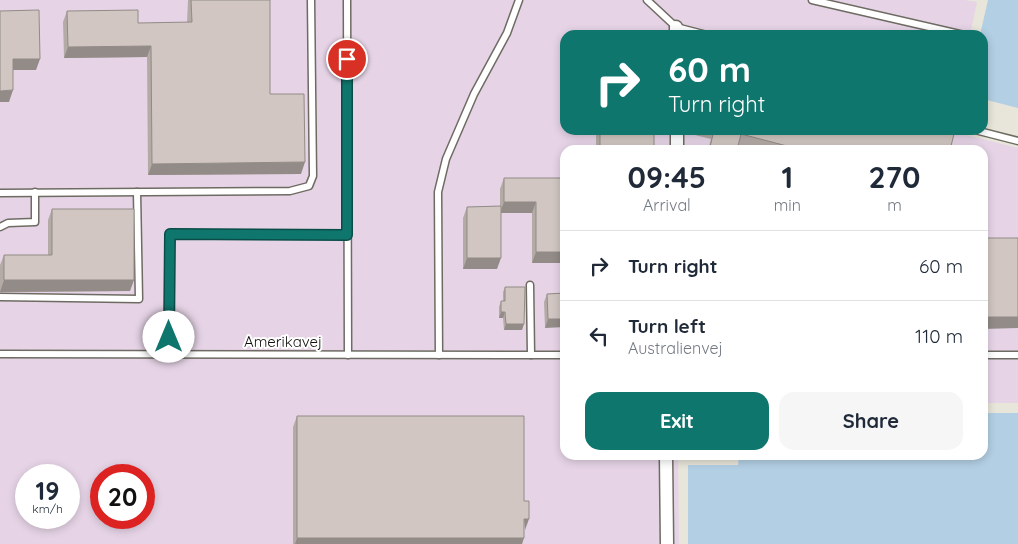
<!DOCTYPE html>
<html lang="en">
<head>
<meta charset="utf-8">
<style>
  :root { --surface:#fff; --page:#f6f6f7; --text:#1f2937; --muted:#747a83; --line:#e0e1e3; --accent:#0f766e }
  body { margin:0; font-family:Quicksand,sans-serif; background:var(--page); color:var(--text); height:100vh; display:flex; flex-direction:column; font-size:19px; white-space:nowrap }
  * { box-sizing:border-box; margin:0 }
  p { font-size:16px; color:var(--muted) }
  .icon { flex:none; width:28px; height:28px; fill:none; stroke:currentColor; stroke-width:2; stroke-linecap:round; stroke-linejoin:round }
  .map { position:relative; flex:1; overflow:hidden }
  .details { position:absolute; left:560px; top:145px; width:428px; height:315px; display:flex; flex-direction:column; background:var(--surface); border-radius:15px; box-shadow:0 2px 8px #0003 }
  .details>* { flex:none }
  .banner { position:absolute; left:560px; top:30px; width:428px; height:105px; border-radius:15px; box-shadow:0 2px 8px #0003; background:#0f766e; color:#fff; overflow:hidden }
  .speed { position:absolute; left:15px; top:464px; display:flex; gap:10px; font-size:25px; font-weight:700; text-align:center }
  .speed>* { display:grid; place-content:center; width:65px; height:65px; border-radius:50%; background:var(--surface); box-shadow:0 2px 8px #0003; line-height:1 }
  .speed small { font-size:12px; font-weight:400 }
  .speed .limit { border:8px solid #d22; background:#fff; color:#111 }
  .pin { position:absolute; display:grid; place-items:center; width:42px; height:42px; color:#fff; margin:-21px; border:2px solid #fff; border-radius:50%; box-shadow:0 1px 5px #0007 }
  .me { position:absolute; width:55px; margin:-28px; rotate:0deg; stroke-linejoin:round; filter:drop-shadow(0 0 4px #0008) }
  .turn { display:flex; align-items:center; gap:18px; height:105px; padding:0 25px; font-size:22px }
  .turn .icon { width:65px; height:65px; stroke-width:2.5 }
  .turn b { display:block; font-size:35px; line-height:42px }
  .eta { display:flex; justify-content:space-evenly; align-items:center; height:85px; text-align:center }
  .eta b { font-size:30px; font-weight:700; line-height:35px }
  .primary-button { display:flex; gap:10px; margin-top:auto; padding:10px 25px }
  .primary-button a { flex:1; height:58px; border-radius:15px; background:var(--accent); color:#fff; font-size:20px; font-weight:700; line-height:58px; text-align:center }
  .primary-button a+a { background:var(--page); color:var(--text) }
  ul { padding:0; list-style:none }
  li { display:flex; align-items:center; gap:15px; height:70px; padding:0 25px; border-top:1px solid var(--line) }
  li div { flex:1 }
  li b { display:block; font-size:19px }
  li em { font-style:normal }
  .map>svg:first-child { display:block }
  .industrial { fill:#e6d4e6; fill-rule:evenodd }
  .water { fill:#b3cfe4 }
  .lines { fill:none; stroke-linecap:round; stroke-linejoin:round }
  .lane-casing { stroke:#6d6b62; stroke-width:9 }
  .street-casing { stroke:#6d6b62; stroke-width:15 }
  .lane { stroke:#fff; stroke-width:6 }
  .street { stroke:#fff; stroke-width:12 }
  .wall { fill:#b4aaa6 }
  .shaded-wall { fill:#928b87 }
  .building { fill:#d1c6c1; stroke:#928b87 }
  .route-casing { stroke:#0a4d48; stroke-width:12 }
  .route { stroke:#0f766e; stroke-width:9 }
  .labels { text-anchor:middle; stroke-width:4; stroke-linejoin:round; paint-order:stroke }
  .street-label { font-size:15px; fill:#11100d; stroke:#fff }
</style>
</head>
<body>
<div class="map">
<svg width="1018" height="544" viewBox="0 0 1018 544">
  <rect width="100%" height="100%" fill="#e8e5da"/>
  <path class="industrial" d="M0 0H965L977 2 970 35H565V130H954V132L1018 148V403H983L982 150H565V455H678L679 544H0ZM26 475H69V518H26ZM101 475H144V518H101Z"/>
  <g class="water">
    <polygon points="988,0 1018,0 1018,108 983,99 982,35 980,35"/>
    <polygon points="983,413 1018,413 1018,544 688,544 688,465 738,465 739,455 982,455"/>
  </g>
  <g class="lines">
    <defs>
      <g id="lane">
        <polyline points="347,0 348,355"/>
        <polyline points="647,0 676,27 707,35"/>
        <polyline points="812,0 964,35"/>
        <polyline points="975,130 1018,141"/>
        <polyline points="0,193 290,191 309,186 313,176 311,0"/>
        <polyline points="0,227 8,223 35,222 35,192"/>
        <polyline points="530,285 531,355"/>
        <polyline points="0,297 139,299 137,192"/>
        <polyline points="0,354 565,355"/>
        <polyline points="169,355 170,233 347,235"/>
        <polyline points="439,355 438,192 446,159 474,94 507,33 519,0"/>
        <polyline points="982,355 1018,355"/>
      </g>
      <g id="street">
        <polyline points="676,27 676,35"/>
        <polyline points="677,130 677,150"/>
        <polyline points="666,455 667,544"/>
      </g>
    </defs>
    <use href="#lane" class="lane-casing"/>
    <use href="#street" class="street-casing"/>
    <use href="#lane" class="lane"/>
    <use href="#street" class="street"/>
  </g>
  <g class="wall">
    <polygon points="188,0 270,0 270,94 301,174 148,175 147,57 64,58 63,22 67,11 138,23 187,23"/>
    <rect x="596" y="130" width="58" height="20"/>
    <polygon points="692,130 955,130 950,150 756,150 738,145 737,150 708,150 711,139 691,134"/>
    <polygon points="504,178 565,178 565,263 532,263 532,213 501,213 497,269 463,269 463,218 467,207 500,206 500,189"/>
    <polygon points="52,209 130,291 0,292 0,265 4,255 48,255 48,220"/>
    <polygon points="505,287 522,330 504,330 503,318 499,318 499,307 501,301 503,301 503,292"/>
    <polygon points="565,293 545,328 544,302 547,294"/>
    <polygon points="297,416 524,530 522,544 293,544 293,427"/>
  </g>
  <g class="shaded-wall">
    <polygon points="151,46 147,57 64,58 68,47"/>
    <polygon points="13,59 40,59 36,70 9,70"/>
    <polygon points="13,90 9,102 0,102 0,91"/>
    <polygon points="305,162 301,174 148,175 152,164"/>
    <polygon points="504,202 536,202 532,213 500,213"/>
    <polygon points="536,252 565,252 565,263 532,263"/>
    <polygon points="467,258 501,258 497,269 463,269"/>
    <polygon points="4,280 134,280 130,291 0,292"/>
    <polygon points="501,312 505,312 503,318 499,318"/>
    <polygon points="982,317 1018,317 1018,328 982,329"/>
    <polygon points="548,319 565,319 565,327 545,328"/>
    <polygon points="506,324 524,324 522,330 504,330"/>
    <polygon points="524,519 529,519 525,530"/>
    <polygon points="297,538 524,538 522,544 295,544"/>
  </g>
  <g class="building">
    <polygon points="191,0 270,0 270,94 304,94 305,162 152,164 151,46 68,47 67,11 138,10 138,23 192,22"/>
    <polygon points="39,10 40,59 13,59 13,90 0,91 0,11"/>
    <rect x="600" y="130" width="54" height="20"/>
    <polygon points="714,130 955,130 950,150 786,150 787,146 741,134 737,150 722,150 710,147"/>
    <polygon points="504,178 565,178 565,252 536,252 536,202 504,202"/>
    <polygon points="501,206 501,258 467,258 467,207"/>
    <polygon points="52,209 134,209 134,280 4,280 4,255 52,255"/>
    <rect x="982" y="238" width="36" height="79"/>
    <polygon points="505,287 525,287 524,324 506,324 505,312 501,312 501,301 505,301"/>
    <polygon points="565,293 565,319 548,319 547,294"/>
    <polygon points="297,416 524,416 524,501 529,501 529,519 524,519 524,538 297,538"/>
  </g>
  <g class="lines">
    <defs>
      <polyline id="route" points="169,337 170,234 347,235 347,59"/>
    </defs>
    <use href="#route" class="route-casing"/>
    <use href="#route" class="route"/>
  </g>
  <g class="labels">
    <g class="street-label">
      <text x="283" y="347">Amerikavej</text>
    </g>
  </g>
</svg>
<div class="speed"><div>19<small>km/h</small></div><div class="limit">20</div></div>
<div class="pin" style="left:347px;top:59px;background:#d93025"><svg class="icon" aria-label="arrive" viewBox="0 0 24 24"><path d="M6 21V4h12l-3 4 3 4H6"/></svg></div>
<svg class="me" style="left:169px;top:337px" viewBox="-20 -20 40 40"><circle r="19" fill="#fff"/><path d="M0-13L10 11 0 6-10 11z" fill="#0f766e"/></svg>
<div class="banner">
<div class="turn"><svg class="icon" aria-label="right" viewBox="0 0 24 24"><path d="M7 20v-9h11M14 6l5 5-5 5"/></svg><div><b>60 m</b>Turn right</div></div>
</div>
<section class="details">
<div class="eta">
<div><b>09:45</b><p>Arrival</p></div>
<div><b>1</b><p>min</p></div>
<div><b>270</b><p>m</p></div>
</div>
<ul>
<li><svg class="icon" aria-label="right" viewBox="0 0 24 24"><path d="M7 20v-9h11M14 6l5 5-5 5"/></svg><div><b>Turn right</b></div><em>60 m</em></li>
<li><svg class="icon" aria-label="left" viewBox="0 0 24 24"><path d="M17 20v-9H6M10 6l-5 5 5 5"/></svg><div><b>Turn left</b><p>Australienvej</p></div><em>110 m</em></li>
</ul>
<div class="primary-button"><a>Exit</a><a>Share</a></div>
</section>
</div>
</body>
</html>
